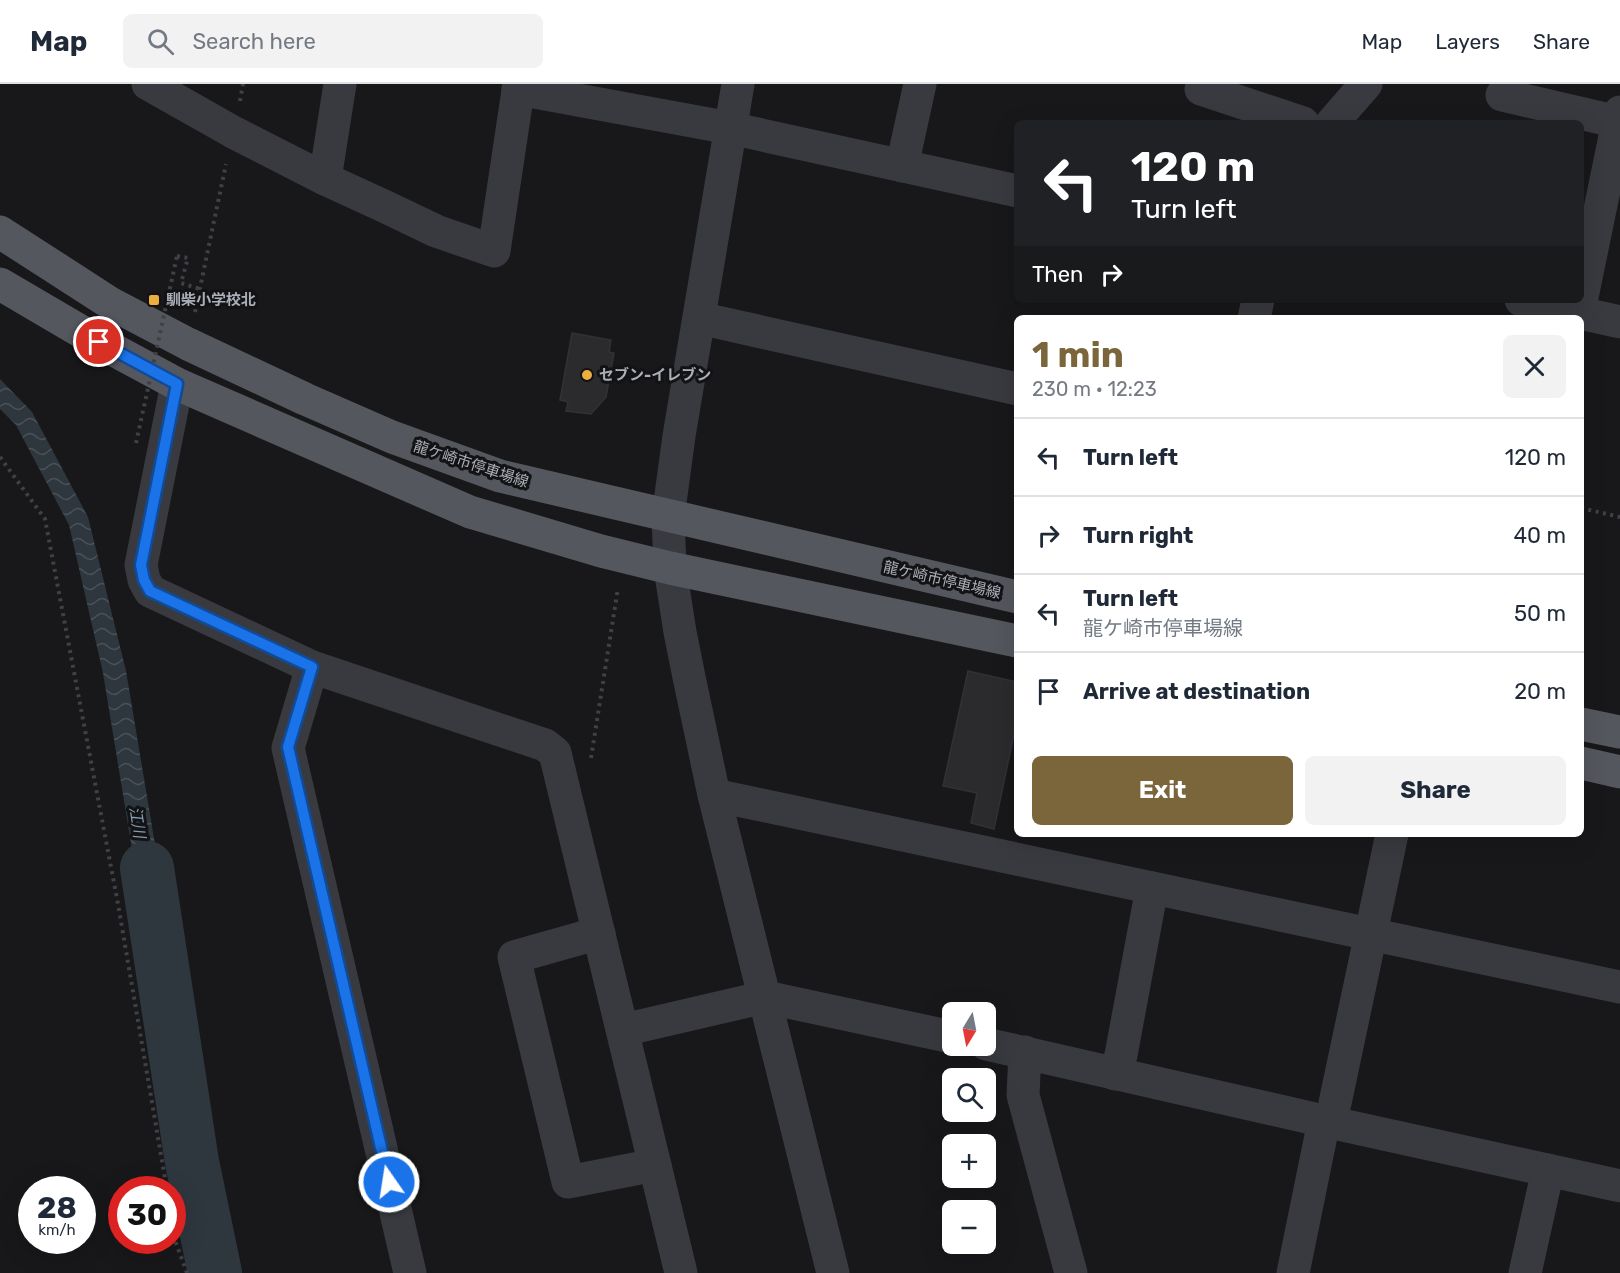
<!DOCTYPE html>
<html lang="en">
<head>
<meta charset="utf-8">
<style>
  :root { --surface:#fff; --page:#f2f2f3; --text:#1f2937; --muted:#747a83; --line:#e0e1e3; --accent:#7b653a }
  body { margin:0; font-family:Rubik,"Noto Sans JP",sans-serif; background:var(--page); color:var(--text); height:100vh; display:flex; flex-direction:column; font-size:22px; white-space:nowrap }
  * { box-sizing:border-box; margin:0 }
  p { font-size:20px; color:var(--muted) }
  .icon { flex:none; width:33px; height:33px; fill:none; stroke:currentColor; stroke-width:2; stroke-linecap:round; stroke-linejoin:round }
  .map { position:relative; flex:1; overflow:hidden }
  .panel { position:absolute; left:1014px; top:231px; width:570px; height:522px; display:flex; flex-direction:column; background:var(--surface); border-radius:9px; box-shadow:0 6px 24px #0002 }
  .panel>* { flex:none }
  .hud { position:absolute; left:1014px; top:36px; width:570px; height:183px; border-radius:9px; box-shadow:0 6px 24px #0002; background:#202124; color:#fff; overflow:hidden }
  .needle { width:39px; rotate:190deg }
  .fabs { position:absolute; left:942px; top:918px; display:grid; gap:12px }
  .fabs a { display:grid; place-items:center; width:54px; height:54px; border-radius:9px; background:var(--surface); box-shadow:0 6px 24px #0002; font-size:30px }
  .speed { position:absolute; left:18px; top:1092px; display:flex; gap:12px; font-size:30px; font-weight:700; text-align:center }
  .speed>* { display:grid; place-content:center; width:78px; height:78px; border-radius:50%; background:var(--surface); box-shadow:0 6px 24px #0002; line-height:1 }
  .speed small { font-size:15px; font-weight:400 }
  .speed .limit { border:9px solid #d22; background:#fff; color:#111 }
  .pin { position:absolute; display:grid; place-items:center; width:51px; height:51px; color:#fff; margin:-26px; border:3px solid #fff; border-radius:50%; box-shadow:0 2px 6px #0007 }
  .me { position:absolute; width:66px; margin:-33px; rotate:347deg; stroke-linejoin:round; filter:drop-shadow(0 0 4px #0008) }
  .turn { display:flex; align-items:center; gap:21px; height:126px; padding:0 18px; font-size:27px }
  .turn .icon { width:78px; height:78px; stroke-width:2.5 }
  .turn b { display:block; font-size:42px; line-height:51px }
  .then { display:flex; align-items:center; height:57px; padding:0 18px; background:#0003; gap:12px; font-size:22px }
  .round { display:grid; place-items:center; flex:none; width:63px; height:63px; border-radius:9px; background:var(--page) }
  .overview { display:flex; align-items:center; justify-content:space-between; height:102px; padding:0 18px }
  h1 { font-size:36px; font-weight:700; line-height:45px; color:var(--accent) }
  .button { display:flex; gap:12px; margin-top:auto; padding:12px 18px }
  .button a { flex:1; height:69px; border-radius:9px; background:var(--accent); color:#fff; font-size:24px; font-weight:700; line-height:69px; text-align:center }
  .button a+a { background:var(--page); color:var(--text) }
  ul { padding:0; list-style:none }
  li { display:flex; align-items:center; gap:18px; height:78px; padding:0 18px; border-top:2px solid var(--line) }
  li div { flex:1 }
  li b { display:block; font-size:22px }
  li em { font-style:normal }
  header { display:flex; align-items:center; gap:36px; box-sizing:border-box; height:84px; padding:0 30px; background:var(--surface); border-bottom:2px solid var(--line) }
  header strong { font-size:28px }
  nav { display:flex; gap:33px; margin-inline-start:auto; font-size:21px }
  .search { width:420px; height:54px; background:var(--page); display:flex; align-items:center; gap:15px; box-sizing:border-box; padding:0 21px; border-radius:9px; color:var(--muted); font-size:22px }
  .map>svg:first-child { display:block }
  .water { fill:url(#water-waves) }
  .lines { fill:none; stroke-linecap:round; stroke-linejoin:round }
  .river { stroke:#2e373e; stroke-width:54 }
  .building { fill:#2b2b2e; stroke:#323236; stroke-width:1.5 }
  .path { stroke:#3f4146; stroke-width:4; stroke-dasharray:3 4.5; stroke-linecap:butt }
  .minor { stroke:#393a3f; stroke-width:33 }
  .major { stroke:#55575e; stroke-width:33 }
  .path-bridge { stroke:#3f4146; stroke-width:4; stroke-dasharray:3 4.5; stroke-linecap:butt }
  .route-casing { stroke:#114b97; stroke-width:15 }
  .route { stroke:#1a73e8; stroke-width:10 }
  .poi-dot { fill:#ecae3d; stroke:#131315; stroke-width:2 }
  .labels { text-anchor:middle; stroke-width:6; stroke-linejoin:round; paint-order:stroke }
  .poi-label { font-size:15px; font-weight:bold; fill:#abafb9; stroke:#131315; text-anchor:start }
  .street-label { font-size:15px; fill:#abafb9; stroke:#131315 }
  .water-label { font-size:16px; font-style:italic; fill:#839db3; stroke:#131315 }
</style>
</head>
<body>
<header>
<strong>Map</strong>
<div class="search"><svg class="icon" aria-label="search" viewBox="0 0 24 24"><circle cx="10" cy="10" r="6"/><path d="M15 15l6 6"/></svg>Search here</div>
<nav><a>Map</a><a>Layers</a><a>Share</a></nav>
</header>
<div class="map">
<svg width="1620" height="1189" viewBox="0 0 1620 1189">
  <defs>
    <pattern id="water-waves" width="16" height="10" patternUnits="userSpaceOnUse" patternTransform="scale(1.5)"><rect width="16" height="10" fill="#2e373e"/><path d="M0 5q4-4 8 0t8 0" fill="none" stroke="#4a5158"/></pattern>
  </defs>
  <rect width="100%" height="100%" fill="#18181a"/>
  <polygon class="water" points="0,295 32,328 88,433 126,587 171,856 147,856 103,589 69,441 16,341 0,325"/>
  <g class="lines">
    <polyline class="river" points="147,784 192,1078 215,1189"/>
  </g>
  <g class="building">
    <polygon points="572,249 611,256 609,268 614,269 606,313 591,330 566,327 568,318 560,316"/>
    <polygon points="968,587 1017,598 1017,636 994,745 971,739 977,709 943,702"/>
  </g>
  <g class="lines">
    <g class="path">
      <polyline points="240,17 243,0"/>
      <polyline points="177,172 188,174 181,199 200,205"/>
      <polyline points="195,228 226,80"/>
      <polyline points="0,373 45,435 118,820 167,1106"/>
      <polyline points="1581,424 1620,433"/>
      <polyline points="591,674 618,504"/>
      <polyline points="172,1136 176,1159 187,1189"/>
    </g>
    <g class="minor">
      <polyline points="148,0 233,48 325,95 386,123 436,147 494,167 519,0"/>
      <polyline points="738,0 679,352 668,433 670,484 680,548 689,593 714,711 833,1189"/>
      <polyline points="518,5 730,44 1017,107"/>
      <polyline points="1201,5 1303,39"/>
      <polyline points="1502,11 1618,38"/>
      <polyline points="1332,39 1366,0"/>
      <polyline points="902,82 920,0"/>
      <polyline points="325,95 340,0"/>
      <polyline points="1521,216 1620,238"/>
      <polyline points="1579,228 1620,28"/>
      <polyline points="699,234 1017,305"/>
      <polyline points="1254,234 1258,216"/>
      <polyline points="177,300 141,481 144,496 150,507 312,583 545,661 555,669 681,1189"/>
      <polyline points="312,583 288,664 410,1189"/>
      <polyline points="714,711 1620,903"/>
      <polyline points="599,849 514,873 568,1098 655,1081"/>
      <polyline points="623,946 765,913 952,953"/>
      <polyline points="986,960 1324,1037 1620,1102"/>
      <polyline points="1025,968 1023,1011 1071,1189"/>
      <polyline points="1115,990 1121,971 1152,804"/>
      <polyline points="1335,1019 1392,750"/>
      <polyline points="1293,1189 1324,1037"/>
      <polyline points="1525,1189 1548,1086"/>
    </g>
    <g class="major">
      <polyline points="0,148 110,219 188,260 305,315 392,353 500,392 1017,513"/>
      <polyline points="0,200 99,258 177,300 470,428 601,467 670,484 1017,557"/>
      <polyline points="1581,640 1620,648"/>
      <polyline points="1581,679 1620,688"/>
    </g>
    <polyline class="path-bridge" points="136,359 177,172"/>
  </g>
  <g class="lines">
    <defs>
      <polyline id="route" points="99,258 177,300 141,481 144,496 150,507 312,583 288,663 389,1098"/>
    </defs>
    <use href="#route" class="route-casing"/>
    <use href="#route" class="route"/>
  </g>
  <g class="poi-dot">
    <rect x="148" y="210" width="12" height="12" rx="3"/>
    <circle cx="587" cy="291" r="6"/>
  </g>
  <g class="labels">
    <g class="poi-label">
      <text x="166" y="221">馴柴小学校北</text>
      <text x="599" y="296">セブン-イレブン</text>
    </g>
    <g class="street-label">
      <text transform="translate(471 380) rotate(18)" y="5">龍ケ崎市停車場線</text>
      <text transform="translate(942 496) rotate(13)" y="5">龍ケ崎市停車場線</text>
    </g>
    <g class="water-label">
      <text transform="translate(138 738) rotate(81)" y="6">江川</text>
    </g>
  </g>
</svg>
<div class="fabs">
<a><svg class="needle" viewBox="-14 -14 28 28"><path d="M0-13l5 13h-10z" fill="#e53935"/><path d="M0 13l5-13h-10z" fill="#747a83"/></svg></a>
<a><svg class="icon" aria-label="search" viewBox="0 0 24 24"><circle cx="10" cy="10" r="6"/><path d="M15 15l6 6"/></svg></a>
<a>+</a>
<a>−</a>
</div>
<div class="speed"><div>28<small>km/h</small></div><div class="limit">30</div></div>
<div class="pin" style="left:99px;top:258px;background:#d93025"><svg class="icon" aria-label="arrive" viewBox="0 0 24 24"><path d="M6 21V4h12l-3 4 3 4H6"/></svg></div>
<svg class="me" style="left:389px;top:1098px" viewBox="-20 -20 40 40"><circle r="17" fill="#1a73e8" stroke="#fff" stroke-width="3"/><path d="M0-11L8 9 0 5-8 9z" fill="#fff"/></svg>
<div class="hud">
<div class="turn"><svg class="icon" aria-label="left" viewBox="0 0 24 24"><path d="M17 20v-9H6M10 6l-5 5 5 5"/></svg><div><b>120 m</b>Turn left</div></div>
<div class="then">Then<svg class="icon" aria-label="right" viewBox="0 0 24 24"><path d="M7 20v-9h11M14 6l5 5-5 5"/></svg></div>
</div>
<section class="panel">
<div class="overview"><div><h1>1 min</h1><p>230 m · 12:23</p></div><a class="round"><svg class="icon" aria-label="close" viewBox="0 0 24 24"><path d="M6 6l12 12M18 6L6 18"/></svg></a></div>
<ul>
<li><svg class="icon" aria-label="left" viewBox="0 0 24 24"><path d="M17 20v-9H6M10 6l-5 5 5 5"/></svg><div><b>Turn left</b></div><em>120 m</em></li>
<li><svg class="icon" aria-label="right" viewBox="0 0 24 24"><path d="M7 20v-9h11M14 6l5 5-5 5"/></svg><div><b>Turn right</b></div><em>40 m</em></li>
<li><svg class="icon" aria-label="left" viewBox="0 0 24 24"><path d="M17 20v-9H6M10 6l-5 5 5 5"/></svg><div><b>Turn left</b><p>龍ケ崎市停車場線</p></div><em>50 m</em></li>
<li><svg class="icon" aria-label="arrive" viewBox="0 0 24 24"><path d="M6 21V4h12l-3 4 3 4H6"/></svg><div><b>Arrive at destination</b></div><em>20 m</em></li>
</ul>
<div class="button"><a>Exit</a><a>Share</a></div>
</section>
</div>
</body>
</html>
